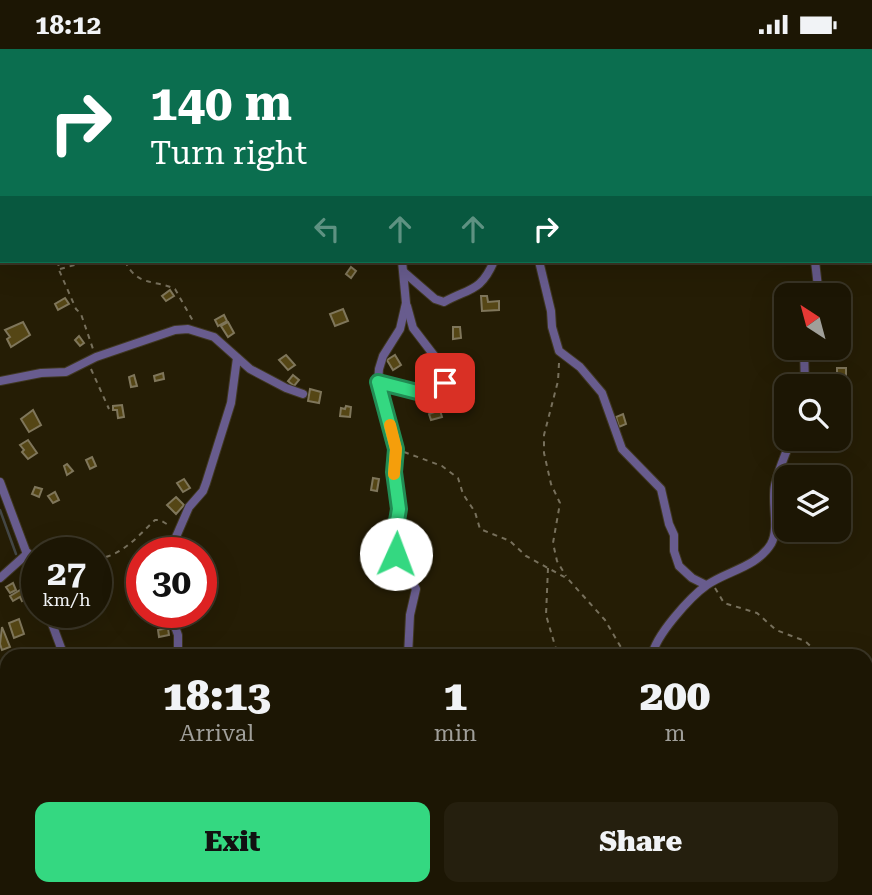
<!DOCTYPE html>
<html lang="en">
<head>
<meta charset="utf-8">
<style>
  :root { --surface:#1c1604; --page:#251f0e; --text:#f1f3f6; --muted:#a09f9a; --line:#3a3526; --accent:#34d881 }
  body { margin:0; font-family:"Roboto Serif",serif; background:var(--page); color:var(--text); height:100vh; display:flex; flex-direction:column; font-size:26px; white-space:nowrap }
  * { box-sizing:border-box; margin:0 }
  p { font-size:23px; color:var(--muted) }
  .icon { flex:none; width:38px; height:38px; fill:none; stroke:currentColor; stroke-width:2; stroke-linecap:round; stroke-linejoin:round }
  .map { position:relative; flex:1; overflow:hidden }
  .details { position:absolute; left:0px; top:600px; width:873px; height:247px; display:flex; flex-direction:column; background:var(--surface); border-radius:21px 21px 0 0; box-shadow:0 7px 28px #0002,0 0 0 2px var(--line) }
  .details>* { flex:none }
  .guide { position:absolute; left:0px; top:0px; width:873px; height:214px; box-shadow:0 7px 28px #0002,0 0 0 2px var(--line); background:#0b6e4f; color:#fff; overflow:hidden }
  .needle { width:46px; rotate:324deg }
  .buttons { position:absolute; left:774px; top:234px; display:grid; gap:14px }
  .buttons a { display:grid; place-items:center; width:77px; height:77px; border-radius:14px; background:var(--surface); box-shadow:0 7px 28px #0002,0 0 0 2px var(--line); font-size:35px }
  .speed { position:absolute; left:21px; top:488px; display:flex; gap:14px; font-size:35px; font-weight:700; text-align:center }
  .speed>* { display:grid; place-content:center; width:91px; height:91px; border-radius:50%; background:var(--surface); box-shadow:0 7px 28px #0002,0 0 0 2px var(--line); line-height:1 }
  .speed small { font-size:18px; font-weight:400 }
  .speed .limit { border:10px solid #d22; background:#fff; color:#111 }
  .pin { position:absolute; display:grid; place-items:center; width:60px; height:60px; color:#fff; margin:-30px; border-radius:14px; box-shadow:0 4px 10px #0006 }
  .me { position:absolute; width:77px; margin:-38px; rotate:2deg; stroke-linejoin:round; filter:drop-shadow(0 0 5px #0008) }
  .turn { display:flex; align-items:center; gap:24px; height:147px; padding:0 35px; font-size:32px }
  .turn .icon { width:91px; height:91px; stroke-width:2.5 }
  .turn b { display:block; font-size:49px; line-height:60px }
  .lanes { display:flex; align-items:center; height:66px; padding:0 35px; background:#0003; justify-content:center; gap:35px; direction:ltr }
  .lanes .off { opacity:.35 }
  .eta { display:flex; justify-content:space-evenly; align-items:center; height:119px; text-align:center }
  .eta b { font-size:42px; font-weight:800; line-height:49px }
  .action { display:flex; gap:14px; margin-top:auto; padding:14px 35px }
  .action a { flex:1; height:80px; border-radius:14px; background:var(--accent); color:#111; font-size:28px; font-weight:800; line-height:80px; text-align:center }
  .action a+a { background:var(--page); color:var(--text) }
  .status { display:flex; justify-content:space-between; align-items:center; height:49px; padding:0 35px; background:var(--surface); direction:ltr }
  .status svg { height:19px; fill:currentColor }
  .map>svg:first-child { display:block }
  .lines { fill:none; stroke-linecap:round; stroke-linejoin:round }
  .stream { stroke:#434645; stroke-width:2.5 }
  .building { fill:#554615; stroke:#7f765b; stroke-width:2 }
  .minor-casing { stroke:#3f3721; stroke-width:10 }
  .path { stroke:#77705c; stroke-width:2; stroke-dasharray:5 5; stroke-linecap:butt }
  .minor { stroke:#685c8e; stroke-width:8 }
  .route-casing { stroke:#228c54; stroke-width:18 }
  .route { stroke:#34d881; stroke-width:12 }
  .slow { stroke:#f59e0b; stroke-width:12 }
</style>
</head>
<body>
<div class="status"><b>18:12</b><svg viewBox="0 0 49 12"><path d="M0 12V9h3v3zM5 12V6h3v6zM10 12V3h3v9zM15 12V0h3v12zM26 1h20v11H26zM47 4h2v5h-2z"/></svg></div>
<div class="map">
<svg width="872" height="846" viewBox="0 0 872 846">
  <rect width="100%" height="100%" fill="#251d05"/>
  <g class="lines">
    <polyline class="stream" points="0,461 16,505"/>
  </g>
  <g class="building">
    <polygon points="351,218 356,222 351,229 346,225"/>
    <polygon points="170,241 174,247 166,252 162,247"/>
    <polygon points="481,247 487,247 488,253 499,252 499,261 482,262"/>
    <polygon points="65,249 69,255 58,261 55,255"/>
    <polygon points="343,260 348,272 335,277 330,265"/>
    <polygon points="224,266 227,272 218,277 215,271"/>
    <polygon points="23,273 30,286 11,298 7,290 10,288 5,281"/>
    <polygon points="228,273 234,284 228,288 221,277"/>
    <polygon points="453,278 460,278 461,289 453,290"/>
    <polygon points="79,287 84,294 80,297 75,291"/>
    <polygon points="286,306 295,316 288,321 279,311"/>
    <polygon points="395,306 401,316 393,321 387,311"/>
    <polygon points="433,318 437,335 423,338 420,320"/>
    <polygon points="837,319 846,319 846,330 840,330 841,325 837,325"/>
    <polygon points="454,321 457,331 450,333 447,323"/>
    <polygon points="163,324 164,330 155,332 154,327"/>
    <polygon points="134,326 137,337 131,338 129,328"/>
    <polygon points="293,326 299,331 294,337 288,332"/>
    <polygon points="310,340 321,343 319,354 308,352"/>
    <polygon points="122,356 124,368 118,369 117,361 113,361 113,357"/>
    <polygon points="346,357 351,358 350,368 340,367 341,359 345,360"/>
    <polygon points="33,361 41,376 29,383 21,370"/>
    <polygon points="440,361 442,368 431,371 429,365"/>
    <polygon points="623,365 626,375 619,378 616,368"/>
    <polygon points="28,391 37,404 28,410 22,403 24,401 20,396"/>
    <polygon points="92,408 96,417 90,420 86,411"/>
    <polygon points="67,415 73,422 67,426 64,417"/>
    <polygon points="373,429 379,430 377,442 371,441"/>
    <polygon points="184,430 190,439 183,443 177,434"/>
    <polygon points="35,438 42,440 39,448 32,445"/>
    <polygon points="55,443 59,451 53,454 48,447"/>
    <polygon points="176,448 184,456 176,465 167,456"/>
    <polygon points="71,492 74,497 65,503 62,498"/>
    <polygon points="13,534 16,541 10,544 6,538"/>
    <polygon points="22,540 27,549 22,552 20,548 13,552 10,547"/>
    <polygon points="19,570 24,585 14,589 9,574"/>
    <polygon points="2,578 10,598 2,601 0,595"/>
    <polygon points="168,579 169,586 159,588 158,581"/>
  </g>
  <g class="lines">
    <defs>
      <g id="minor">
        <polyline points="20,0 21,2"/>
        <polyline points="311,0 312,2"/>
        <polyline points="352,0 352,2"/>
        <polyline points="481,0 482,2"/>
        <polyline points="859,0 859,2"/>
        <polyline points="529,2 530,0"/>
        <polyline points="0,174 2,165"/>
        <polyline points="402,212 406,254 400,280 383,307 379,320 378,333 396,400 394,423 399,460 395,501 416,540 410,566 408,607"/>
        <polyline points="539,212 551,262 552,278 559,302 580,318 602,344 622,400 661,440 669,475 674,486 674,502 679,517 692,529 706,536"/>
        <path d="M405 224 435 250 444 253C469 239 481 243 494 212"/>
        <polyline points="812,247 818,238 815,212"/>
        <polyline points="804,299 805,338"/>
        <polyline points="0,332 41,324 66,323 96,308 175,281 188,280 214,288 250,320 286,339 303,345"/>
        <polyline points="378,333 429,347 434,346 445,334 436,309 413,279 407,257"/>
        <polyline points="0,433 37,532"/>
        <polyline points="169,504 189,458 203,442 206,434 231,354 237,309"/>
        <polyline points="0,529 28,504"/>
        <polyline points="48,564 64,607"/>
        <polyline points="170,564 178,586 178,607"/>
        <path d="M652 607C655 587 690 548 707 536 727 522 757 518 771 495 780 479 771 454 775 436 778 421 786 405 791 390"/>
        <polyline points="0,725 7,721"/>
        <polyline points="190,840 196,846"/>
        <polyline points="24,846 27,840"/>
        <polyline points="352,846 360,840"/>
        <polyline points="380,846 382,840"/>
        <polyline points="512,846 517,840"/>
      </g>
    </defs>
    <use href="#minor" class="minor-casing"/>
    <g class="path">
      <polyline points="393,2 393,0"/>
      <polyline points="58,212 59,221 76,260 81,265 93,300"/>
      <path d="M125 212C137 238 154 230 175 240L193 272"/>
      <polyline points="60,220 89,212"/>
      <polyline points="559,314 558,332 544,386 544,404 551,435 560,454 553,494 557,512 566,527"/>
      <polyline points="91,320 109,360"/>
      <polyline points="404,403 442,417 458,429 463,445 475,463 480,480 510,492 526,507 568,530 605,571 626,607"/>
      <path d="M96 510C122 507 137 488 155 471H160L170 477"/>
      <polyline points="548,519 546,566 558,607"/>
      <polyline points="715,539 724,554 757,564 776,581 805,592 818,604 827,607"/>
      <polyline points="866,675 866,740"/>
      <polyline points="866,792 869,798 866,831"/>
      <polyline points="90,840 91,846"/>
      <polyline points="761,840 766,846"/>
      <polyline points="865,846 865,840"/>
    </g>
    <use href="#minor" class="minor"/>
  </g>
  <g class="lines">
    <defs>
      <polyline id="route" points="396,505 395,484 399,460 394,423 396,400 378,333 429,346 434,346 445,334"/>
    </defs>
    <use href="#route" class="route-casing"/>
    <use href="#route" class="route"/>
    <polyline class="slow" points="390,376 396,400 394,425"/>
  </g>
</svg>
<div class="buttons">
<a><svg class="needle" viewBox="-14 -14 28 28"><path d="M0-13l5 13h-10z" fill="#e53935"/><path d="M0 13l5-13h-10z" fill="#a09f9a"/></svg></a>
<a><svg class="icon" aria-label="search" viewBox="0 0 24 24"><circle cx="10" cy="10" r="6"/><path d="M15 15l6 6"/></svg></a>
<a><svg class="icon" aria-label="layers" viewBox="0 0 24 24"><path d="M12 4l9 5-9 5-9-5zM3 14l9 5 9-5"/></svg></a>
</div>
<div class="speed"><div>27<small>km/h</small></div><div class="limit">30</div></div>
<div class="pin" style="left:445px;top:334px;background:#d93025"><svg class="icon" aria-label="arrive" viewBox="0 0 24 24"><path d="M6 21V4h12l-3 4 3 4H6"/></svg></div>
<svg class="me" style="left:396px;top:505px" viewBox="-20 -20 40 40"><circle r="19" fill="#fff"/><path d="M0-13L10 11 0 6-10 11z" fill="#34d881"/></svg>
<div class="guide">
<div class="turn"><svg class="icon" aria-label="right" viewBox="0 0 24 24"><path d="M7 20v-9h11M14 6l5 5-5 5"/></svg><div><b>140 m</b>Turn right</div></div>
<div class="lanes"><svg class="icon off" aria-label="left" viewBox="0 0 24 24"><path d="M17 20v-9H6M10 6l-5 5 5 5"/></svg><svg class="icon off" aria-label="ahead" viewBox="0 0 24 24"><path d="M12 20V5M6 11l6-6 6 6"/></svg><svg class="icon off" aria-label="ahead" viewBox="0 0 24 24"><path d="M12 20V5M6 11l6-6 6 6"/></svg><svg class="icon" aria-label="right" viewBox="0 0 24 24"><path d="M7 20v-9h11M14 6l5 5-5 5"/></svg></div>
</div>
<section class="details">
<div class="eta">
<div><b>18:13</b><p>Arrival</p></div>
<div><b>1</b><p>min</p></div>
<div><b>200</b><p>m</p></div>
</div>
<div class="action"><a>Exit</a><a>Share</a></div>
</section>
</div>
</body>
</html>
